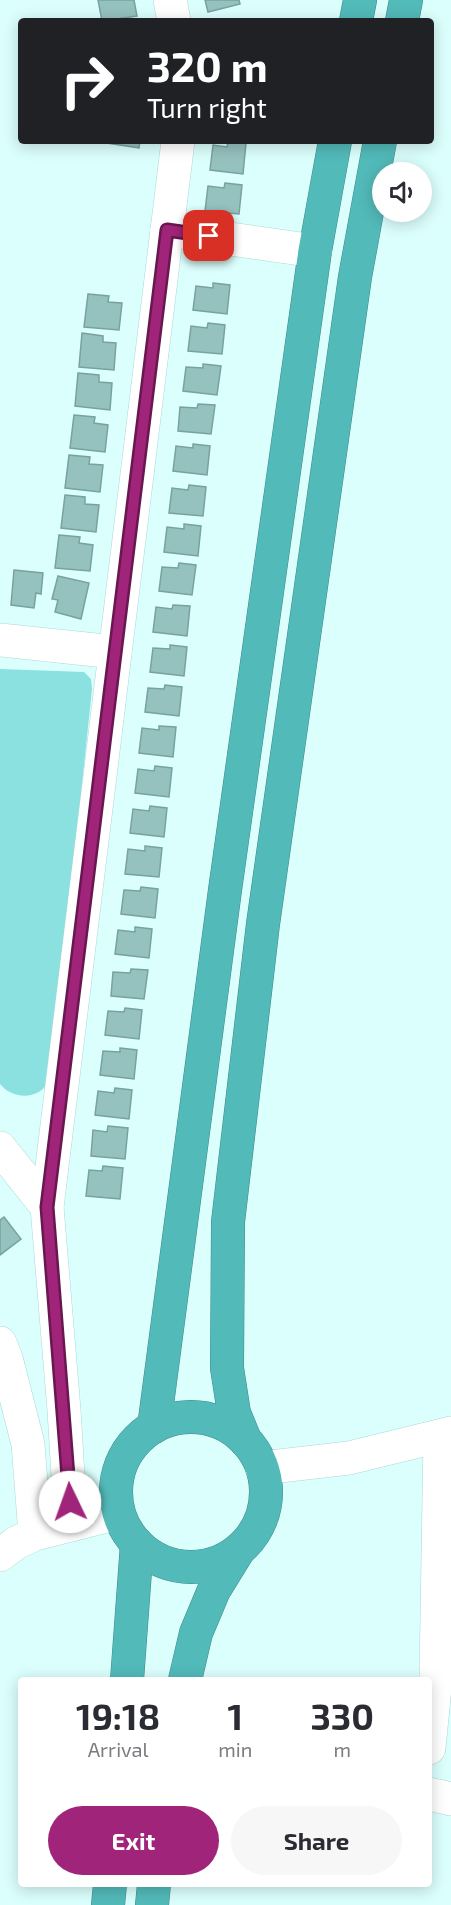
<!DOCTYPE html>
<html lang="en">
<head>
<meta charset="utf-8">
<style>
  :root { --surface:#fff; --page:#f7f7f7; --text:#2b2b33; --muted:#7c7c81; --accent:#a02479 }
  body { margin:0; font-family:"Exo 2",sans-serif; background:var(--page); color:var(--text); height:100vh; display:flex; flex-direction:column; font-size:22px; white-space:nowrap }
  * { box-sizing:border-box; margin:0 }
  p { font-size:20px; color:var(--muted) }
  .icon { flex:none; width:33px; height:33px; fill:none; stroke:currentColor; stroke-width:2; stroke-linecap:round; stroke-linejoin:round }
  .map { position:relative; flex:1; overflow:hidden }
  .sheet { position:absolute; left:18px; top:1677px; width:414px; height:210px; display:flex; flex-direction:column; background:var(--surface); border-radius:6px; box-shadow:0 3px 15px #0003 }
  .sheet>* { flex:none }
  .hud { position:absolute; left:18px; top:18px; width:416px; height:126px; border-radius:6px; box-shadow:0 3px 15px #0003; background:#202124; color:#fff; overflow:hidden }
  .controls { position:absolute; left:372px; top:162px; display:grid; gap:12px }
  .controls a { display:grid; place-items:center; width:60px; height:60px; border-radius:50%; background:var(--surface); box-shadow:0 3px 15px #0003; font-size:30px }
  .pin { position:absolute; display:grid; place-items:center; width:51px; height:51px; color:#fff; margin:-26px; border-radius:12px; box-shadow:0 3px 9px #0006 }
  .me { position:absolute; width:66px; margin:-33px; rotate:357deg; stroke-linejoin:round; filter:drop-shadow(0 0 4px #0008) }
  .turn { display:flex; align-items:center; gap:21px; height:126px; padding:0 30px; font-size:27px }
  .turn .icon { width:78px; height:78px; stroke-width:2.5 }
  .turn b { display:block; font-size:42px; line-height:51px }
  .eta { display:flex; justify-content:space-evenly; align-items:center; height:102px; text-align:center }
  .eta b { font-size:36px; font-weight:700; line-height:42px }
  .primary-button { display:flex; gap:12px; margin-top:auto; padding:12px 30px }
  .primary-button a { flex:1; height:69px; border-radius:36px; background:var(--accent); color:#fff; font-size:24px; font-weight:700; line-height:69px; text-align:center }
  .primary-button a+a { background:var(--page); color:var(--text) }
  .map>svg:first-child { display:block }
  .green { fill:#8ae1df }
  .building { fill:#95c1bf; stroke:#77a2a0; stroke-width:1.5 }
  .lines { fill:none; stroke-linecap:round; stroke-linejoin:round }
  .minor-casing { stroke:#acd8d7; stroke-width:34 }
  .highway-casing { stroke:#408a89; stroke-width:34 }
  .minor { stroke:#fff; stroke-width:33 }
  .highway { stroke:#52bab9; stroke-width:33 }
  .route-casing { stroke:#68174f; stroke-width:15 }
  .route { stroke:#a02479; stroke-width:10 }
</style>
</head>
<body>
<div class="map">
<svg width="451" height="1905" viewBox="0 0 451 1905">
  <rect width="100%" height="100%" fill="#dbfffd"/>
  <path class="green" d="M0 669 84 672 91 679 92 689 52 1069C50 1073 49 1080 47 1084 36 1101 11 1098 0 1084Z"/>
  <g class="building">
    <polygon points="98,0 134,0 137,16 102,21"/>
    <polygon points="205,0 239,0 240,4 208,12"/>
    <polygon points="107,141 140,141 139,148 107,143"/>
    <polygon points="228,141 246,143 243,174 210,170 213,145 227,147"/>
    <polygon points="225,183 242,185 239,214 205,211 208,186 224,188"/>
    <polygon points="213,283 230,285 227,314 193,310 196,286 213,288"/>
    <polygon points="88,294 109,296 108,302 122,303 119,330 84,327"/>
    <polygon points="208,323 225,325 222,354 188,351 191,326 207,328"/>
    <polygon points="82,333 103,336 103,342 116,343 114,370 79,367"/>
    <polygon points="203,364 221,366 217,395 183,391 186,367 203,368"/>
    <polygon points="78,373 99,375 99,382 112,383 110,410 75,406"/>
    <polygon points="198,404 215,405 211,434 178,431 180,407 197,408"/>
    <polygon points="74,415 95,417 94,423 108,425 105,452 70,448"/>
    <polygon points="193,444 210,446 207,475 173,471 176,446 193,448"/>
    <polygon points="69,455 90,457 89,464 103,465 100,492 65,488"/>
    <polygon points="189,485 206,487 203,516 169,513 172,488 188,490"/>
    <polygon points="65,495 85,497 85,504 99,505 96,532 61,528"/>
    <polygon points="184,524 201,526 198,556 164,552 167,527 184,529"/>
    <polygon points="59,535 80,537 79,543 93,545 90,571 55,568"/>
    <polygon points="179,563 196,565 192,595 159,591 162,567 178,568"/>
    <polygon points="14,570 43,573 41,594 36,593 34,608 11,605"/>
    <polygon points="58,576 89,583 81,619 55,612 58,600 52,599"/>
    <polygon points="173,605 190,606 187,636 153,632 156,607 172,609"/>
    <polygon points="170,645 187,647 184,676 150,672 153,648 170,649"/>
    <polygon points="165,685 182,687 179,716 145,712 148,688 164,689"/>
    <polygon points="159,726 176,727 173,757 139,753 142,728 159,730"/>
    <polygon points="155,766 172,768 169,797 135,793 138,769 154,771"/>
    <polygon points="150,806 167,808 164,837 130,833 133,809 149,811"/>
    <polygon points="145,846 162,848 159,877 125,874 128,849 145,851"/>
    <polygon points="141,887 158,889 155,918 121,914 124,890 140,891"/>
    <polygon points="135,927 152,929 149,958 115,954 118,930 135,932"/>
    <polygon points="131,969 148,970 144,999 111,996 113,972 130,973"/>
    <polygon points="125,1008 142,1010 139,1039 105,1035 108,1011 124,1012"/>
    <polygon points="120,1048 137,1050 134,1079 100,1075 103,1051 120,1052"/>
    <polygon points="115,1088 132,1090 129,1119 95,1115 98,1091 114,1093"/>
    <polygon points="108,1126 128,1128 125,1159 91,1156 93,1130 107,1132"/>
    <polygon points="103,1166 123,1168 120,1199 86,1196 89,1170 102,1171"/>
    <polygon points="4,1217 21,1239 0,1255 0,1220"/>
  </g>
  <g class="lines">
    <defs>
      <g id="minor">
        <polyline points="170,0 174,21"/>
        <polyline points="167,230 315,251"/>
        <polyline points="0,640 115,652"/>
        <polyline points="0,1148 47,1207"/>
        <polyline points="0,1343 6,1358 28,1444 35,1534"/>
        <polyline points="262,1468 349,1458 451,1433"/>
        <polyline points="71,1525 64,1410 47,1207 178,141"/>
        <polyline points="0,1555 16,1543 35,1534 118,1513"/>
        <polyline points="429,1748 436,1677 440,1436"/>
        <polyline points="429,1794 451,1799"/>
      </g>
      <g id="highway">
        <polyline points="356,21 360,0"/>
        <polyline points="402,21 406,0"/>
        <circle cx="191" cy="1492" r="75"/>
        <polyline points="154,1427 225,890 315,251 335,141"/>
        <polyline points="245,1440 234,1413 227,1368 228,1222 263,924 355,277 380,141"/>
        <polyline points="127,1680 137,1544"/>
        <polyline points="185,1680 196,1633 214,1590 238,1551"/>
        <polyline points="108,1905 110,1884"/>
        <polyline points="152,1905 154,1884"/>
      </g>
    </defs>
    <use href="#minor" class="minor-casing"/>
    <use href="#highway" class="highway-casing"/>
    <use href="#minor" class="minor"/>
    <use href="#highway" class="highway"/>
  </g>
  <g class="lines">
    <defs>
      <polyline id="route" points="70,1502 47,1207 167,230 209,236"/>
    </defs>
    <use href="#route" class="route-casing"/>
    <use href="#route" class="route"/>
  </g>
</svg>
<div class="controls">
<a><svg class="icon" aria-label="sound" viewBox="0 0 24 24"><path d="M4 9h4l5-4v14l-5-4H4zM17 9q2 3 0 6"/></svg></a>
</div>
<div class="pin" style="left:209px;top:236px;background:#d93025"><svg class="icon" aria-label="arrive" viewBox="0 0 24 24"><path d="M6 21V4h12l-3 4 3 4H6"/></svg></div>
<svg class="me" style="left:70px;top:1502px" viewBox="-20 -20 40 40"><circle r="19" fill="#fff"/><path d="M0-13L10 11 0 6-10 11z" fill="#a02479"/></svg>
<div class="hud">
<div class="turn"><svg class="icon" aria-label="right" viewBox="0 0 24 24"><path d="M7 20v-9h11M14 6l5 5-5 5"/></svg><div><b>320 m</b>Turn right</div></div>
</div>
<section class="sheet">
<div class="eta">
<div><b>19:18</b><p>Arrival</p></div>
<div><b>1</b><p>min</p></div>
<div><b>330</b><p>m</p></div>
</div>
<div class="primary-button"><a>Exit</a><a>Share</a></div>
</section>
</div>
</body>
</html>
